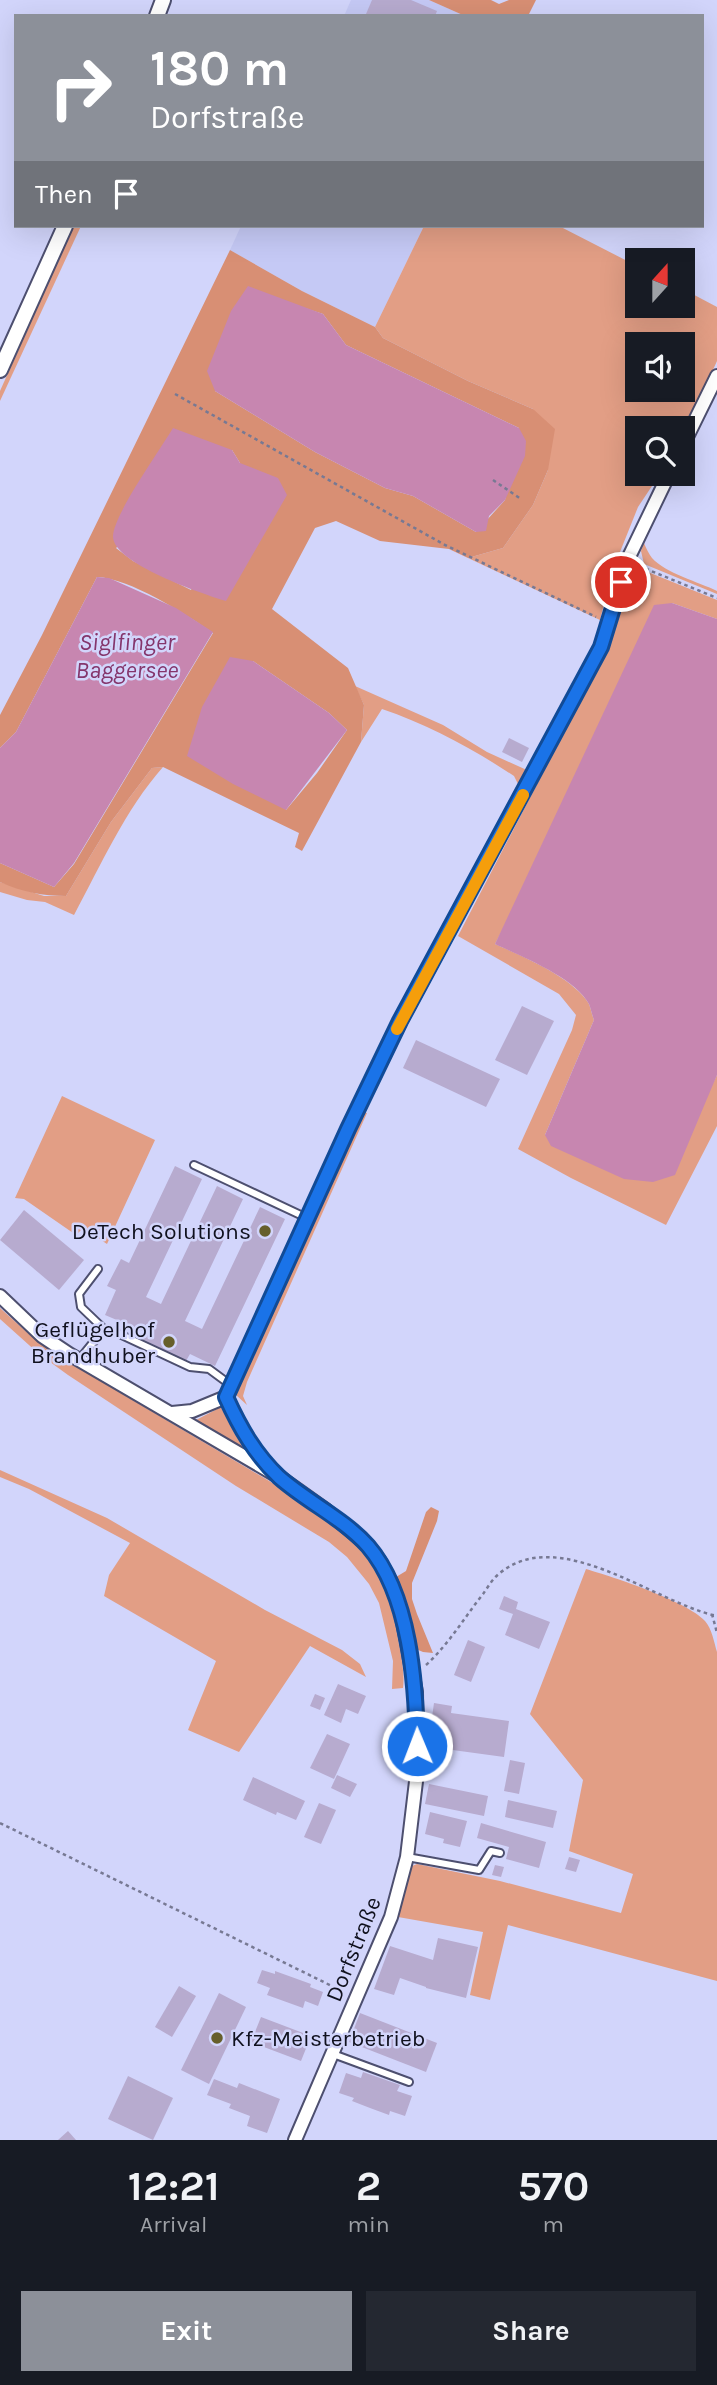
<!DOCTYPE html>
<html lang="en">
<head>
<meta charset="utf-8">
<style>
  :root { --surface:#171b24; --page:#242831; --text:#f1f3f6; --muted:#9ea1a6; --accent:#8c9099 }
  body { margin:0; font-family:Karla,sans-serif; background:var(--page); color:var(--text); height:100vh; display:flex; flex-direction:column; font-size:26px; white-space:nowrap }
  * { box-sizing:border-box; margin:0 }
  p { font-size:23px; color:var(--muted) }
  .icon { flex:none; width:38px; height:38px; fill:none; stroke:currentColor; stroke-width:2; stroke-linecap:round; stroke-linejoin:round }
  .map { position:relative; height:2140px; overflow:hidden }
  .drawer { display:flex; flex-direction:column; background:var(--surface); flex:1 }
  .drawer>* { flex:none }
  .banner { position:absolute; left:14px; top:14px; width:690px; height:214px; border-radius:0px; box-shadow:0 7px 28px #0002; background:#8c9099; color:#fff; overflow:hidden }
  .needle { width:46px; rotate:21deg }
  .fabs { position:absolute; left:625px; top:248px; display:grid; gap:14px }
  .fabs a { display:grid; place-items:center; width:70px; height:70px; border-radius:0px; background:var(--surface); box-shadow:0 7px 28px #0002; font-size:35px }
  .pin { position:absolute; display:grid; place-items:center; width:60px; height:60px; color:#fff; margin:-30px; border:4px solid #fff; border-radius:50%; box-shadow:0 2px 7px #0007 }
  .me { position:absolute; width:77px; margin:-38px; rotate:359deg; stroke-linejoin:round; filter:drop-shadow(0 0 5px #0008) }
  .turn { display:flex; align-items:center; gap:24px; height:147px; padding:0 21px; font-size:32px }
  .turn .icon { width:91px; height:91px; stroke-width:2.5 }
  .turn b { display:block; font-size:49px; line-height:60px }
  .then { display:flex; align-items:center; height:66px; padding:0 21px; background:#0003; gap:14px; font-size:26px }
  .eta { display:flex; justify-content:space-evenly; align-items:center; height:119px; text-align:center }
  .eta b { font-size:42px; font-weight:700; line-height:49px }
  .button { display:flex; gap:14px; margin-top:auto; padding:14px 21px }
  .button a { flex:1; height:80px; border-radius:0px; background:var(--accent); color:#fff; font-size:28px; font-weight:700; line-height:80px; text-align:center }
  .button a+a { background:var(--page); color:var(--text) }
  .map>svg:first-child { display:block }
  .built { fill:#c5c9f5 }
  .green { fill:#e29e85; fill-rule:evenodd }
  .forest { fill:#d88f74; fill-rule:evenodd }
  .water { fill:#c786b0 }
  .building { fill:#b7abcf }
  .lines { fill:none; stroke-linecap:round; stroke-linejoin:round }
  .service-casing { stroke:#4d4f6f; stroke-width:10 }
  .minor-casing { stroke:#4d4f6f; stroke-width:16 }
  .tertiary-casing { stroke:#4d4f6f; stroke-width:18 }
  .path { stroke:#777993; stroke-width:2.5; stroke-dasharray:3.5 3.5; stroke-linecap:butt }
  .service { stroke:#fff; stroke-width:6 }
  .minor { stroke:#fff; stroke-width:12 }
  .tertiary { stroke:#fff; stroke-width:14 }
  .route-casing { stroke:#114b97; stroke-width:18 }
  .route { stroke:#1a73e8; stroke-width:12 }
  .slow { stroke:#f59e0b; stroke-width:12 }
  .poi-dot { fill:#665f2b; stroke:#d2d5fb; stroke-width:2.5 }
  .labels { text-anchor:middle; stroke-width:5; stroke-linejoin:round; paint-order:stroke }
  .poi-label { font-size:23px; fill:#10111e; stroke:#d2d5fb; text-anchor:end }
  .street-label { font-size:23px; fill:#10111e; stroke:#d2d5fb }
  .water-label { font-size:24px; font-style:italic; fill:#84356c; stroke:#d2d5fb }
</style>
</head>
<body>
<div class="map">
<svg width="717" height="2140" viewBox="0 0 717 2140">
  <rect width="100%" height="100%" fill="#d2d5fb"/>
  <g class="built">
    <polygon points="351,0 429,0 465,16 344,16"/>
    <polygon points="241,226 424,226 375,327 302,291 230,250"/>
  </g>
  <g class="green">
    <polygon points="74,226 81,226 0,401 0,391"/>
    <path d="M424 226H559L637 266V306H682L683 289 717 307V361L691 418 683 430 637 429V474H660L638 507 612 572 600 620 468 558 503 548 533 505 548 470 533 409 468 381 383 338 375 327ZM637 345H682V390H637Z"/>
    <path d="M644 543C646 548 649 554 652 558 665 573 699 582 717 591V594L644 564 641 551Z"/>
    <path d="M643 570 717 600V619L672 603 495 944C522 956 574 978 589 1004 591 1009 592 1015 594 1020L545 1135 712 1085 717 1075V1126L666 1225 571 1178 518 1149 572 1030 576 1015 559 994 458 936 598 667 637 572Z"/>
    <path d="M355 686 443 725 487 752 529 771 514 798V791L518 784 514 776C473 749 429 725 382 709L361 742 364 705Z"/>
    <path d="M163 767C125 810 101 865 74 915L45 902 27 900 0 892V882L44 896H66L111 822 152 768Z"/>
    <polygon points="62,1096 155,1140 107,1244 83,1228 76,1235 24,1199 15,1198"/>
    <polygon points="364,1112 367,1113 247,1382 243,1396 247,1405 236,1395 237,1391"/>
    <path d="M0 1308 31 1336 65 1360 291 1494C353 1535 387 1562 398 1640 401 1655 405 1673 403 1688L392 1689 393 1661 379 1603 369 1584 347 1557 329 1542 236 1486 68 1375 39 1354 0 1319Z"/>
    <polygon points="223,1406 239,1435 254,1456 196,1420"/>
    <polygon points="0,1470 107,1518 265,1610 342,1650 360,1664 366,1677 310,1646 239,1752 188,1730 216,1661 104,1596 109,1575 130,1543 29,1489 0,1477"/>
    <path d="M586 1569C613 1577 687 1601 705 1621 712 1629 714 1642 717 1652V1981L508 1925 490 2000 470 1995 483 1932 398 1917 412 1866 417 1864 500 1881 621 1913 633 1874 569 1851 583 1780 530 1714Z"/>
  </g>
  <g class="forest">
    <polygon points="429,0 491,0 499,4 509,0 536,0 528,16 465,16"/>
    <path d="M230 250 302 291 375 327 383 338 468 381 533 409 555 429 548 470 533 505 503 548 468 558 449 549 380 541 336 521 315 528 272 609 348 668 364 705 361 742 302 851 295 847 299 833 163 767 152 768 111 822 66 896C43 896 22 892 0 882V863L54 887 74 864 213 633C186 614 129 578 97 577L16 732 0 748V715L42 635ZM283 301 323 314 346 345 519 428 505 500 476 532 413 496 385 488 315 452 215 391ZM232 450 240 463 191 590 133 561 116 548ZM253 661 329 713 347 730 317 773 286 810Z"/>
    <polygon points="431,1507 439,1511 437,1521 412,1583 412,1599 417,1614 433,1653 423,1652 416,1649 396,1577 406,1571 426,1512"/>
  </g>
  <g class="water">
    <polygon points="248,286 323,314 346,345 519,428 526,441 525,456 505,500 489,516 486,531 476,532 413,496 385,488 315,452 215,391 207,371 231,311"/>
    <path d="M173 428 232 450 240 463 278 478 287 495 226 601C203 594 112 563 113 536 114 514 160 450 173 428Z"/>
    <polygon points="97,577 109,578 176,608 213,632 74,863 54,887 0,863 0,748 16,732"/>
    <path d="M672 603 717 619V1075L675 1175 653 1182 624 1179 551 1146 545 1135 594 1020C592 1015 591 1009 589 1004 574 977 522 957 495 944L654 605Z"/>
    <polygon points="230,657 253,661 329,713 347,730 286,810 233,784 187,756 202,707"/>
  </g>
  <g class="building">
    <polygon points="372,0 411,0 437,11 435,16 370,16 366,14"/>
    <polygon points="509,738 529,748 522,762 502,752"/>
    <polygon points="522,1006 554,1021 527,1075 495,1060"/>
    <polygon points="416,1040 500,1079 486,1107 403,1068"/>
    <polygon points="175,1166 202,1179 146,1297 161,1304 217,1186 243,1199 185,1321 202,1329 260,1207 285,1219 215,1366 190,1354 186,1361 142,1339 145,1332 105,1315 116,1290 107,1286 121,1259 129,1263"/>
    <polygon points="24,1210 84,1260 59,1290 0,1240"/>
    <polygon points="504,1596 518,1602 516,1609 550,1622 539,1649 505,1635 513,1614 499,1609"/>
    <polygon points="468,1640 485,1647 471,1682 454,1675"/>
    <polygon points="338,1684 366,1696 358,1714 346,1709 341,1723 324,1715"/>
    <polygon points="315,1694 325,1698 320,1710 310,1706"/>
    <polygon points="434,1703 452,1706 451,1713 509,1721 504,1757 438,1748 437,1769 423,1768 424,1746 428,1746"/>
    <polygon points="327,1734 350,1744 334,1779 310,1768"/>
    <polygon points="510,1760 525,1763 519,1794 504,1791"/>
    <polygon points="337,1775 357,1784 350,1797 331,1788"/>
    <polygon points="253,1777 305,1801 296,1820 277,1812 276,1815 243,1800"/>
    <polygon points="429,1784 488,1796 484,1816 425,1804"/>
    <polygon points="508,1800 557,1811 553,1828 505,1817"/>
    <polygon points="319,1803 336,1810 321,1844 304,1837"/>
    <polygon points="430,1812 467,1821 460,1847 443,1843 444,1839 425,1834"/>
    <polygon points="481,1823 546,1842 539,1868 506,1859 509,1847 477,1838"/>
    <polygon points="569,1857 580,1860 576,1872 565,1869"/>
    <polygon points="495,1865 504,1867 501,1877 492,1875"/>
    <polygon points="438,1938 478,1947 466,1998 426,1988 426,1987 400,1978 394,1995 374,1989 390,1946 433,1960"/>
    <polygon points="262,1970 275,1974 275,1971 311,1984 310,1987 323,1992 318,2006 305,2001 303,2008 267,1995 270,1988 257,1983"/>
    <polygon points="179,1986 196,1996 172,2037 155,2027"/>
    <polygon points="219,1993 246,2007 209,2084 181,2070"/>
    <polygon points="360,2013 437,2043 426,2072 349,2042"/>
    <polygon points="261,2017 311,2036 301,2061 251,2042"/>
    <polygon points="363,2072 400,2085 397,2091 412,2096 405,2116 390,2111 389,2115 370,2108 352,2101 354,2098 339,2093 346,2073 361,2078"/>
    <polygon points="128,2076 173,2098 153,2140 108,2119"/>
    <polygon points="214,2079 237,2088 239,2083 280,2099 267,2133 247,2126 250,2116 229,2108 231,2104 207,2095"/>
    <polygon points="68,2131 76,2140 58,2140"/>
  </g>
  <g class="lines">
    <defs>
      <g id="service">
        <polyline points="194,1165 307,1218"/>
        <polyline points="98,1269 79,1294 81,1307 106,1331"/>
        <polyline points="79,1360 100,1334 113,1331 190,1367 209,1369 232,1386"/>
        <path d="M226 1397C238 1423 250 1446 270 1467"/>
        <polyline points="407,1857 479,1870 491,1851 500,1853"/>
        <polyline points="333,2054 409,2082"/>
      </g>
      <g id="minor">
        <polyline points="682,447 717,376"/>
        <polyline points="0,1296 42,1336 69,1354 281,1478 326,1510 366,1544 379,1560 391,1582 401,1612 416,1692 417,1773 407,1857 391,1917 295,2140"/>
        <polyline points="172,1413 192,1411 226,1397 348,1129 400,1022 601,647 627,561 669,474"/>
      </g>
      <g id="tertiary">
        <polyline points="157,16 163,0"/>
        <polyline points="0,370 65,226"/>
      </g>
    </defs>
    <use href="#service" class="service-casing"/>
    <use href="#minor" class="minor-casing"/>
    <use href="#tertiary" class="tertiary-casing"/>
    <g class="path">
      <polyline points="175,394 445,545 596,617"/>
      <polyline points="493,480 521,499"/>
      <polyline points="639,566 717,598"/>
      <polyline points="712,1614 717,1633"/>
      <path d="M426 1665C449 1644 464 1618 483 1594 488 1587 493 1578 500 1573 560 1524 655 1603 717 1616"/>
      <polyline points="0,1823 344,1992"/>
    </g>
    <use href="#service" class="service"/>
    <use href="#minor" class="minor"/>
    <use href="#tertiary" class="tertiary"/>
  </g>
  <g class="lines">
    <defs>
      <path id="route" d="M417 1746C416 1684 410 1595 368 1546 343 1518 307 1502 279 1477 255 1454 240 1428 226 1397L348 1129 400 1021 601 647 621 582"/>
    </defs>
    <use href="#route" class="route-casing"/>
    <use href="#route" class="route"/>
    <polyline class="slow" points="397,1029 523,795"/>
  </g>
  <g class="poi-dot">
    <circle cx="265" cy="1231" r="7"/>
    <circle cx="169" cy="1342" r="7"/>
    <circle cx="217" cy="2038" r="7"/>
  </g>
  <g class="labels">
    <g class="poi-label">
      <text x="251" y="1239">DeTech Solutions</text>
      <text x="155" y="1337">Geflügelhof<tspan x="155" dy="26">Brandhuber</tspan></text>
      <text x="231" y="2046" text-anchor="start">Kfz-Meisterbetrieb</text>
    </g>
    <g class="street-label">
      <text transform="translate(353 1949) rotate(-68)" y="8">Dorfstraße</text>
    </g>
    <g class="water-label">
      <text x="127" y="650">Siglfinger<tspan x="127" dy="28">Baggersee</tspan></text>
    </g>
  </g>
</svg>
<div class="fabs">
<a><svg class="needle" viewBox="-14 -14 28 28"><path d="M0-13l5 13h-10z" fill="#e53935"/><path d="M0 13l5-13h-10z" fill="#9ea1a6"/></svg></a>
<a><svg class="icon" aria-label="sound" viewBox="0 0 24 24"><path d="M4 9h4l5-4v14l-5-4H4zM17 9q2 3 0 6"/></svg></a>
<a><svg class="icon" aria-label="search" viewBox="0 0 24 24"><circle cx="10" cy="10" r="6"/><path d="M15 15l6 6"/></svg></a>
</div>
<div class="pin" style="left:621px;top:582px;background:#d93025"><svg class="icon" aria-label="arrive" viewBox="0 0 24 24"><path d="M6 21V4h12l-3 4 3 4H6"/></svg></div>
<svg class="me" style="left:417px;top:1746px" viewBox="-20 -20 40 40"><circle r="17" fill="#1a73e8" stroke="#fff" stroke-width="3"/><path d="M0-11L8 9 0 5-8 9z" fill="#fff"/></svg>
<div class="banner">
<div class="turn"><svg class="icon" aria-label="right" viewBox="0 0 24 24"><path d="M7 20v-9h11M14 6l5 5-5 5"/></svg><div><b>180 m</b>Dorfstraße</div></div>
<div class="then">Then<svg class="icon" aria-label="arrive" viewBox="0 0 24 24"><path d="M6 21V4h12l-3 4 3 4H6"/></svg></div>
</div>
</div>
<section class="drawer">
<div class="eta">
<div><b>12:21</b><p>Arrival</p></div>
<div><b>2</b><p>min</p></div>
<div><b>570</b><p>m</p></div>
</div>
<div class="button"><a>Exit</a><a>Share</a></div>
</section>
</body>
</html>
